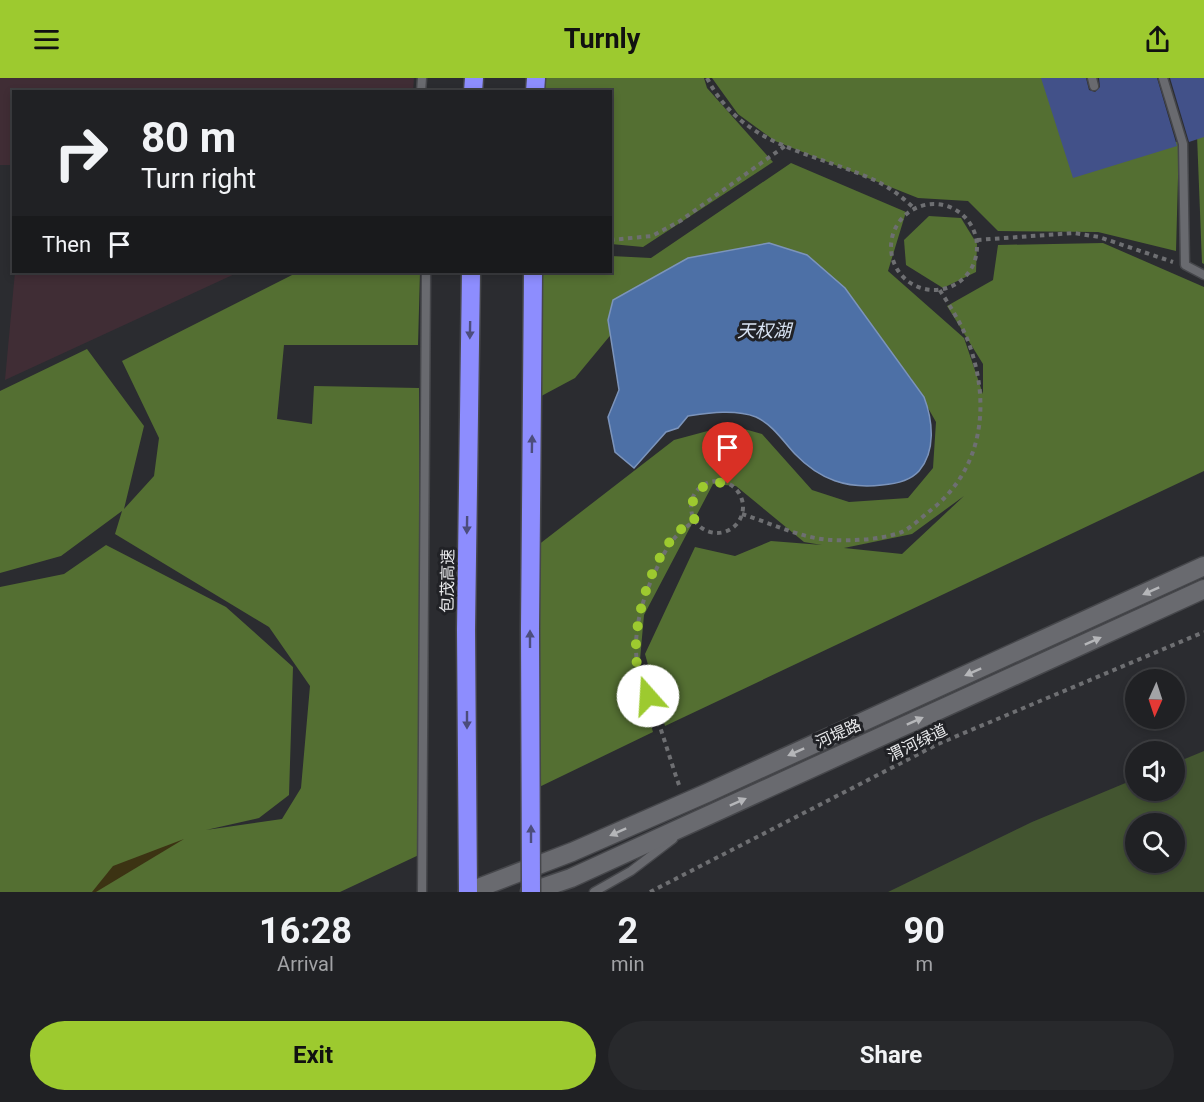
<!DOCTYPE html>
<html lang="en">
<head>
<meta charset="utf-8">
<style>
  :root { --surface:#202124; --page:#28292c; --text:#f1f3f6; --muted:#a2a3a6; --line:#3d3e41; --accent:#9dca2f }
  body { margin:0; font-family:Roboto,"Noto Sans SC",sans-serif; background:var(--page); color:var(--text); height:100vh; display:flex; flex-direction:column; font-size:22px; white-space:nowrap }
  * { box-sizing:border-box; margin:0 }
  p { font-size:20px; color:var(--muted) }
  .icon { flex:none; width:33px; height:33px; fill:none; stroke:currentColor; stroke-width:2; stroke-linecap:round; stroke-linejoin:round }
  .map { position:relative; height:814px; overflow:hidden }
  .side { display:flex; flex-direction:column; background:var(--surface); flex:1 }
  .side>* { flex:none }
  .banner { position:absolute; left:12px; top:12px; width:600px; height:183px; border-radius:0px; box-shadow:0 3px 9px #0003,0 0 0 2px var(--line); background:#202124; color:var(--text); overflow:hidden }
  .needle { width:39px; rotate:183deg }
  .buttons { position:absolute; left:1125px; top:591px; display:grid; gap:12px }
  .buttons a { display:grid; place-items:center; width:60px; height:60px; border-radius:50%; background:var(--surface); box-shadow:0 3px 9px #0003,0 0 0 2px var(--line); font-size:30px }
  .pin { position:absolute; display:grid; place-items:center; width:51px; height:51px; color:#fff; margin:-62px -26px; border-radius:50% 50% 50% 0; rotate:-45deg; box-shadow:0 0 6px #0007 }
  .pin .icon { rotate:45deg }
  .me { position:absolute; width:66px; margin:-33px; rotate:341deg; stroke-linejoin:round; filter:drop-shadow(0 0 4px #0008) }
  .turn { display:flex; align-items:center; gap:21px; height:126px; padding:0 30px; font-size:27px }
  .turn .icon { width:78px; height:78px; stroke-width:2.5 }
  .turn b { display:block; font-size:42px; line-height:51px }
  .then { display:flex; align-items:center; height:57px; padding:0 30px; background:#0003; gap:12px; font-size:22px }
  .eta { display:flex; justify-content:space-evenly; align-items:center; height:102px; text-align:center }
  .eta b { font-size:36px; font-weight:700; line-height:42px }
  .cta { display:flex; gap:12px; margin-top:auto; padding:12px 30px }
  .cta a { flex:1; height:69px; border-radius:36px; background:var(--accent); color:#111; font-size:24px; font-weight:700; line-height:69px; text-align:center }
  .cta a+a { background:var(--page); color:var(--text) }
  header { display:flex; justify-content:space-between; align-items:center; height:78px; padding:0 30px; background:var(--accent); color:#111; font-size:27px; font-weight:700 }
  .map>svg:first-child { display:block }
  .industrial { fill:#402d35 }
  .green { fill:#435530; fill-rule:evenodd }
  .forest { fill:#546f32; fill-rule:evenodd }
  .sand { fill:#3c3313 }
  .water { fill:#4d70a6; stroke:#7c94bb; stroke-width:1.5 }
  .building { fill:#425189 }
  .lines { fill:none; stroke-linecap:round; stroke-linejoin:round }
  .service-casing { stroke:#46474b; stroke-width:11 }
  .secondary-casing { stroke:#46474b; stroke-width:21 }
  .motorway-casing { stroke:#46474b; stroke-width:21 }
  .path { stroke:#6e6f72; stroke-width:4; stroke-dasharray:4.5 4.5; stroke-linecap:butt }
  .service { stroke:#696a6f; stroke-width:8 }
  .secondary { stroke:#696a6f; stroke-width:18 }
  .motorway { stroke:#8d8dfe; stroke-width:18 }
  .motorway-bridge-casing { stroke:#46474b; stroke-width:21; stroke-linecap:butt }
  .motorway-bridge { stroke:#8d8dfe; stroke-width:18 }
  .oneway { fill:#4c4d7c }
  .oneway2 { fill:#b5b6b9 }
  .route { stroke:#9dca2f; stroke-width:10; stroke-dasharray:0 18 }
  .labels { text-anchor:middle; stroke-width:6; stroke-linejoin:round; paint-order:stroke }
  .street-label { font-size:16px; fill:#e8e9eb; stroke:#212226 }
  .water-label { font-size:18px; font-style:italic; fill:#d8e3f3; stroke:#212226 }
</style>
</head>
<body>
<header><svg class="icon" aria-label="menu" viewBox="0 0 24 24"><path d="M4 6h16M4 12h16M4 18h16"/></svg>Turnly<svg class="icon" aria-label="share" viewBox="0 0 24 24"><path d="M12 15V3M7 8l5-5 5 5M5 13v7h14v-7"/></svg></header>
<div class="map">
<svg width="1204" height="814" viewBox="0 0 1204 814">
  <rect width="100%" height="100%" fill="#2b2c30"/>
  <g class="industrial">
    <polygon points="0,0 414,0 413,14 14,14 13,87 0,87"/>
    <polygon points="15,194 239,194 5,302"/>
  </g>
  <path class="green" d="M1204 673V814H888L1032 744 1135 701 1136 712H1174L1175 685ZM1136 746H1174V784H1136Z"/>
  <g class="forest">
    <polygon points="541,0 704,0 707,10 773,84 643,169 611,166 610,14 540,14"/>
    <polygon points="712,0 1052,0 1086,93 1179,63 1176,173 1098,154 998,153 968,123 918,120 775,63 738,36"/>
    <polygon points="1204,55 1204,186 1202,185 1197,57"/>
    <path d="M791 85 906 134 888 193 964 260 983 316V286L947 228 993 202 998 167 1103 165 1204 209V393L665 648 645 576 695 469 735 478 771 463 822 467 804 464 736 408 713 406 644 537 638 604 653 654 533 712V471L674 362 730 347 762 356 812 412 849 424 908 420 933 390 936 344 911 300 848 226 628 236 575 300 532 323 535 194H610L611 178 651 180ZM964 418 902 476 844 470 912 456Z"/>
    <polygon points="929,138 961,140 977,166 976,194 943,210 906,187 904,162"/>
    <polygon points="298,194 420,194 418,267 284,267 277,341 312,346 314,308 419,310 421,776 340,814 0,814 0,509 64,496 106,467 226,529 293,589 289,717 259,740 206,752 282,741 301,710 310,608 269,549 115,456 122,433 61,478 0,495 0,313 87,271 144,348 124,431 154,398 159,360 122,283"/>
  </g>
  <polygon class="sand" points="184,761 96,814 92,814 113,788"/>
  <path class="water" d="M769 165 807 177 845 210 924 319C933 343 936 373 919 393 910 403 895 406 882 407 847 411 820 402 795 376 783 363 773 347 756 339 735 331 709 335 688 338L678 350 666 354 634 390 615 374 608 339 619 312 608 242 613 222 688 180Z"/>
  <g class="building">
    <polygon points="1041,0 1086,0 1089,12 1095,14 1100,9 1099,0 1157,0 1177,68 1073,100"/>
    <polygon points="1170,0 1204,0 1204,59 1189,64"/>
  </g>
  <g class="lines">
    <defs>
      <g id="service">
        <polyline points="1092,0 1094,8"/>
        <polyline points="1163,0 1183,66 1185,187 1204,197"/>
        <polyline points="421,14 422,0"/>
        <polyline points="422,814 426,194"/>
        <polyline points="594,814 631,793 673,761"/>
      </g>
      <g id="secondary">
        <polyline points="468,814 572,774 707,715 1204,488"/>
        <polyline points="530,814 571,800 1204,511"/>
      </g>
      <g id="motorway">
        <polyline points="473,14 474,0"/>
        <polyline points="535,14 536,0"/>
        <polyline points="468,814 466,552 471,194"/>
      </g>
    </defs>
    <use href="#service" class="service-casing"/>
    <use href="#secondary" class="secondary-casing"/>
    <use href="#motorway" class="motorway-casing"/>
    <g class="path">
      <path d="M707 0C742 68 809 73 872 101 888 108 901 118 914 130"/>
      <circle cx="934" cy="169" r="43"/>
      <polyline points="610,162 652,158 680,143 785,68"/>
      <polyline points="977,162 1074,155 1099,159 1173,184"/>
      <circle cx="717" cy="429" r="26"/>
      <path d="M742 436C770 445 801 460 830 462 852 463 880 462 902 454 912 449 922 439 931 432 984 390 991 324 968 263 961 245 950 228 939 211"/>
      <path d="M679 707C671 684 664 660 656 637 651 624 643 612 640 599 630 563 640 525 656 492 666 470 674 456 695 443"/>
      <polyline points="650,814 938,666 1204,554"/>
    </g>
    <use href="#service" class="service"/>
    <use href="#secondary" class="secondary"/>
    <use href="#motorway" class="motorway"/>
    <defs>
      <polyline id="motorway-bridge" points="531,814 530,551 533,194"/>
    </defs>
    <use href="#motorway-bridge" class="motorway-bridge-casing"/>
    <use href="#motorway-bridge" class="motorway-bridge"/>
  </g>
  <defs><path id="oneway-solid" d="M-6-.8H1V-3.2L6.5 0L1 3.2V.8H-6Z" transform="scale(1.5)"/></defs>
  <g class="oneway">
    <use href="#oneway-solid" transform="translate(470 252) rotate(91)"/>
    <use href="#oneway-solid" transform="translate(532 366) rotate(-89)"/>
    <use href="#oneway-solid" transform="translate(467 447) rotate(91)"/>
    <use href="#oneway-solid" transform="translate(530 561) rotate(-90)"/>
    <use href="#oneway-solid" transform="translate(467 642) rotate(90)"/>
    <use href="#oneway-solid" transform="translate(531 756) rotate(-90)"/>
  </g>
  <g class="oneway2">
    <use href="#oneway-solid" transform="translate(1151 513) rotate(156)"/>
    <use href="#oneway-solid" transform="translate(1093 563) rotate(-24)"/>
    <use href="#oneway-solid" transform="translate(973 594) rotate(156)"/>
    <use href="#oneway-solid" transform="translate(915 643) rotate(-24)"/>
    <use href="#oneway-solid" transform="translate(796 674) rotate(156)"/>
    <use href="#oneway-solid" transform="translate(738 724) rotate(-24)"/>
    <use href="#oneway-solid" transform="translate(618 754) rotate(156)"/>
  </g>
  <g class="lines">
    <path class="route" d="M648 618C642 605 637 593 636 578 634 540 651 481 679 453 683 449 690 446 695 443 685 419 703 399 728 406"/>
  </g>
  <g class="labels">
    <g class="street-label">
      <text transform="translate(447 503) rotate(-89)" y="6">包茂高速</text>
      <text transform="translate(838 655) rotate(-24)" y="6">河堤路</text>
      <text transform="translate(917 664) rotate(-26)" y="6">渭河绿道</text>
    </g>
    <g class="water-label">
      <text x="764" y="259">天权湖</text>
    </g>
  </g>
</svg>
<div class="buttons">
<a><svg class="needle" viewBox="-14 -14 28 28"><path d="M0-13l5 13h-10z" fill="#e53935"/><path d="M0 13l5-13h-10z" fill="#a2a3a6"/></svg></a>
<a><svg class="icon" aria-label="sound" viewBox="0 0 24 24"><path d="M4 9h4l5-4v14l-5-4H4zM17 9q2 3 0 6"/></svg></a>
<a><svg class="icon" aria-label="search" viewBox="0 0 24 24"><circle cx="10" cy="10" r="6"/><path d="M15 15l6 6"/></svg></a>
</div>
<div class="pin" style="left:728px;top:406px;background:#d93025"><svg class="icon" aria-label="arrive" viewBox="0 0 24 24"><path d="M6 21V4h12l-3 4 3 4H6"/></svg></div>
<svg class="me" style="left:648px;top:618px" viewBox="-20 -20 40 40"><circle r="19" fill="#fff"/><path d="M0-13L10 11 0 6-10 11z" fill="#9dca2f"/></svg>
<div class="banner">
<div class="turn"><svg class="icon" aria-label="right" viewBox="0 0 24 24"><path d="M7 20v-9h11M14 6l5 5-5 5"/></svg><div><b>80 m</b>Turn right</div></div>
<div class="then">Then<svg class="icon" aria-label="arrive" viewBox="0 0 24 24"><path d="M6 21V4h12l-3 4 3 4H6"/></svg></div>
</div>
</div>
<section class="side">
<div class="eta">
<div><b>16:28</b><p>Arrival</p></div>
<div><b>2</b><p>min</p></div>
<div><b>90</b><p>m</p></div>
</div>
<div class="cta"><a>Exit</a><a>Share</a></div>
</section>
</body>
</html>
